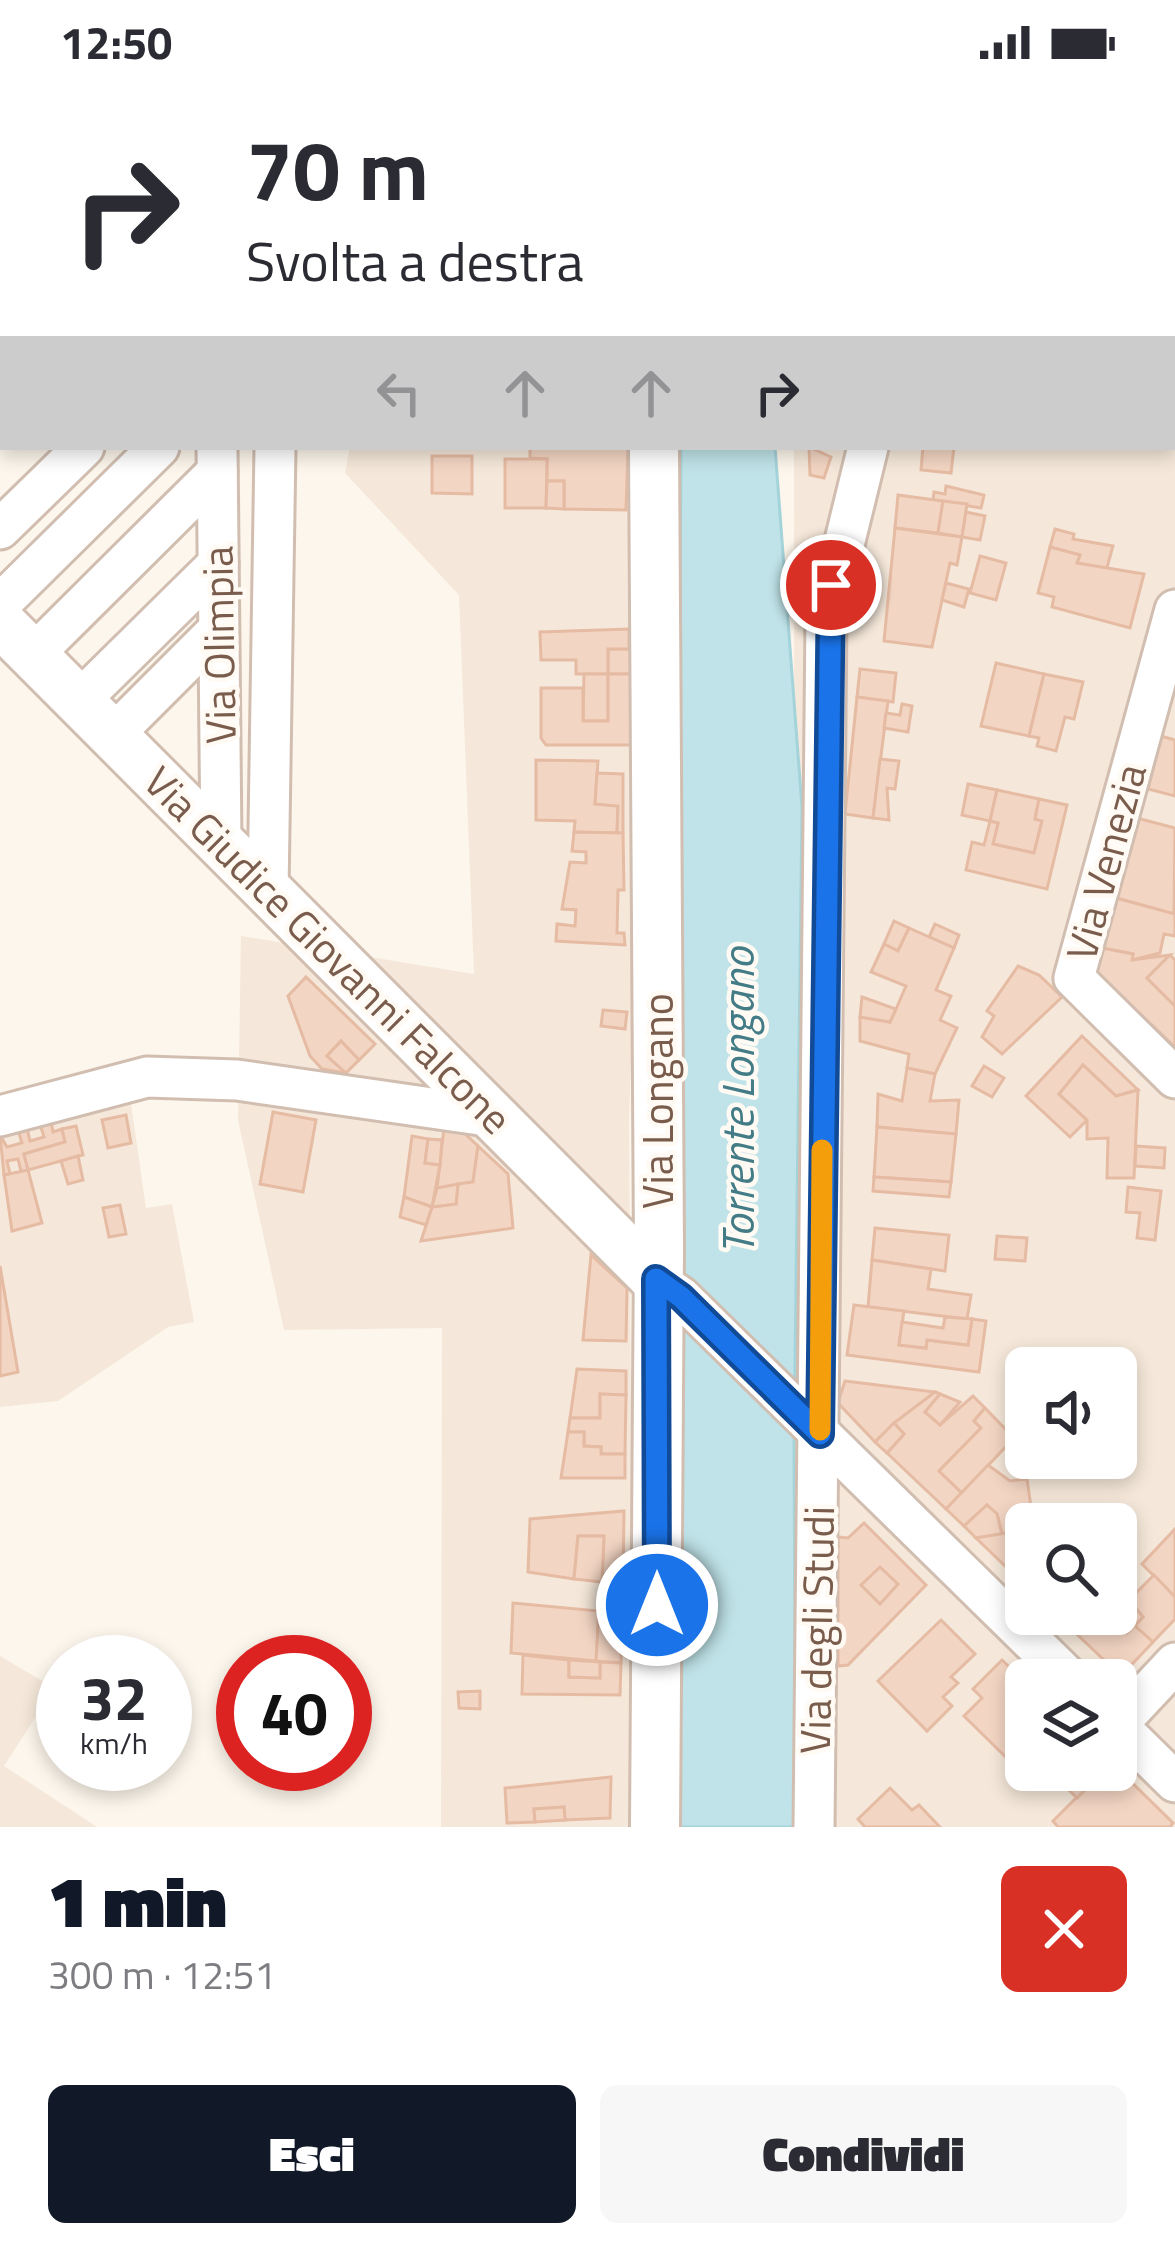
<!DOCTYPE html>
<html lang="it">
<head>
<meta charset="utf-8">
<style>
  :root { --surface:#fff; --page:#f7f7f7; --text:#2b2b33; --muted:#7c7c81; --accent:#111827 }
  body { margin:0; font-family:"Titillium Web",sans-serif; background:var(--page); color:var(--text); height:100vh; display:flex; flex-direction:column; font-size:45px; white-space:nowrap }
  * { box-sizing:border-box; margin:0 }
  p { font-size:39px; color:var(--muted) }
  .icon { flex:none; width:66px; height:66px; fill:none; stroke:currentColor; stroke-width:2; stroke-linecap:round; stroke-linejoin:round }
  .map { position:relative; height:1743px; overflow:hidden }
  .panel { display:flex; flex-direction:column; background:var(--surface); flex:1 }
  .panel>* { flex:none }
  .banner { position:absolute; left:0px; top:0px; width:1176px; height:366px; box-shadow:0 6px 18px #0003; background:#fff; color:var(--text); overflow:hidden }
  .fabs { position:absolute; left:1005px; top:1263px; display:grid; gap:24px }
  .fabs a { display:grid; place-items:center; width:132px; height:132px; border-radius:18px; background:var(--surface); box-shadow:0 6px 18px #0003; font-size:60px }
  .speed { position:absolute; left:36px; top:1551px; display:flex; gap:24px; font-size:60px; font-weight:700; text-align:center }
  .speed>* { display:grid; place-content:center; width:156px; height:156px; border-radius:50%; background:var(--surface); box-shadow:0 6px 18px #0003; line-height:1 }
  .speed small { font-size:30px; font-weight:400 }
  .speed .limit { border:18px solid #d22; background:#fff; color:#111 }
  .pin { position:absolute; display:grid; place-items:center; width:102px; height:102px; color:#fff; margin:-51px; border:6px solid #fff; border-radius:50%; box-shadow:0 3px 12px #0007 }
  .me { position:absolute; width:132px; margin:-66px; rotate:0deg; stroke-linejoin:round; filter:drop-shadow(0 0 9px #0008) }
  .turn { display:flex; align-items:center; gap:42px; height:252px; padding:0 48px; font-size:54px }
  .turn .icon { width:156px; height:156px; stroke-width:2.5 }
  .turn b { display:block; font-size:84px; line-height:102px }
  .lanes { display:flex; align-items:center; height:114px; padding:0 48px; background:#0003; justify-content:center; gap:60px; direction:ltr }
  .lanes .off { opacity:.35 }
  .round { display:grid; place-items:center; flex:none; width:126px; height:126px; border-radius:18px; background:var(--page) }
  .head { display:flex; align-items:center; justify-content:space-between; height:204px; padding:0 48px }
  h1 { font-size:72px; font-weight:800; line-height:90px; color:var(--accent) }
  .button { display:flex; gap:24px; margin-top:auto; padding:24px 48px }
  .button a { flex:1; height:138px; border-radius:18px; background:var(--accent); color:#fff; font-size:48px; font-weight:800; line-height:138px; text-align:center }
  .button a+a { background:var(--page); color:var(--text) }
  .status { display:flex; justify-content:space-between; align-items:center; height:84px; padding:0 60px; background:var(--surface); direction:ltr }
  .status svg { height:33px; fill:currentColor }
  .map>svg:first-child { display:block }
  .residential { fill:#f5e8da; fill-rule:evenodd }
  .water { fill:#bfe3e8; stroke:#a5d3da; stroke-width:3 }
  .building { fill:#f3d5c3; stroke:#e6bba3; stroke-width:3 }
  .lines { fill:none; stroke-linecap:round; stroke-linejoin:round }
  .minor-casing { stroke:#d1beb0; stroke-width:45 }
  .tertiary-casing { stroke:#d1beb0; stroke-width:54 }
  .minor { stroke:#fff; stroke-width:39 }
  .tertiary { stroke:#fff; stroke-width:48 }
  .route-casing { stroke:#114b97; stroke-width:30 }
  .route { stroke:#1a73e8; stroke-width:21 }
  .slow { stroke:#f59e0b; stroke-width:21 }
  .labels { text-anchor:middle; stroke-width:9; stroke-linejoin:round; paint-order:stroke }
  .street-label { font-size:42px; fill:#7a5c4d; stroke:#fffaf3 }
  .water-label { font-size:45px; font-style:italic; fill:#437c86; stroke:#fffaf3 }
</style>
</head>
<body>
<div class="status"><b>12:50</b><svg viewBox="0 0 49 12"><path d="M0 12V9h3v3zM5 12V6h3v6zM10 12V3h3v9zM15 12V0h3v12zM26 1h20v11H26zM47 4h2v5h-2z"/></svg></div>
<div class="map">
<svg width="1175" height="1743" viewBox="0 0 1175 1743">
  <rect width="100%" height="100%" fill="#fdf6ec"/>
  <g class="residential">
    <path d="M790 0H1175V1743H795L794 363H1173V3ZM1026 1284H1116V1374H1026ZM1026 1440H1116V1530H1026ZM1026 1596H1116V1686H1026Z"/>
    <polygon points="350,363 642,363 647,501 629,1036 634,1743 441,1743 442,1244 284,1246 238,1036 241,852 474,890 459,511 345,389"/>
    <polygon points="127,992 146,1124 172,1120 194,1238 168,1243 58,1317 0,1323 0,1014"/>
    <polygon points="0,1572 54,1604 4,1682 97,1743 0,1743"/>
  </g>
  <polygon class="water" points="681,363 775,363 802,724 794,1362 796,1743 672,1743"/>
  <g class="building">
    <polygon points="0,0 63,3 3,3 0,192"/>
    <polygon points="530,363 628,363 626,426 564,425 564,397 547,397 547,375 530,374"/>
    <polygon points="809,363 831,373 824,394 810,391"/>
    <polygon points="923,363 954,363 951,389 921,386"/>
    <polygon points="432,372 472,372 472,410 432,409"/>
    <polygon points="505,375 547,375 546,424 505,424"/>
    <polygon points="547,397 564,397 564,425 546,424"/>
    <polygon points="946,402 984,411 981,424 933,416 934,408 945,410"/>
    <polygon points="898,411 943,417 938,449 895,444"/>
    <polygon points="943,417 967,420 962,453 938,449"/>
    <polygon points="966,428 985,432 980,456 962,453"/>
    <polygon points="895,444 962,453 957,481 950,479 932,563 884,557"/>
    <polygon points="1055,445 1074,450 1073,455 1113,462 1106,487 1077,479 1080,471 1050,463"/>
    <polygon points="1050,463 1080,471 1077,479 1144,490 1130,544 1052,523 1054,513 1038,509"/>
    <polygon points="980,472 1006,479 996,516 970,509"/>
    <polygon points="946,499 969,505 964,523 942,516"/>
    <polygon points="634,544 635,590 608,590 608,565 629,565 629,545"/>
    <polygon points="629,545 629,565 608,565 608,590 576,590 576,576 541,576 540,548"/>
    <polygon points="996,579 1044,590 1029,652 981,642"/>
    <polygon points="860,585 896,589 893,618 857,613"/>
    <polygon points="584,590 608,590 608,637 583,637"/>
    <polygon points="608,590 635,590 634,661 546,661 541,654 541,604 583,604 583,637 608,637"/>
    <polygon points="1044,590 1083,598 1074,635 1065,633 1056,667 1037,662 1039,654 1029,652"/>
    <polygon points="857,613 888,617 873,734 845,730"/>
    <polygon points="902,620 912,622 908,648 884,644 886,629 900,631"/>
    <polygon points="1161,652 1175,656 1175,712 1148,705"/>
    <polygon points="880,675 899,677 895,705 887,704 889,736 873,734"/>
    <polygon points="536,676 598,677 595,720 618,722 617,749 574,748 575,737 536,736"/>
    <polygon points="597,689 623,690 623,749 617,749 618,722 595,720"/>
    <polygon points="968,700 997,706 990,737 962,731"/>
    <polygon points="997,706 1039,715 1035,735 1042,737 1034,769 993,760 998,739 990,737"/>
    <polygon points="1039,715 1067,721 1047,805 966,786 972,758 984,761 990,737 998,739 993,760 1034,769 1042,737 1035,735"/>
    <polygon points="1137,734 1175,744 1174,830 1116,814"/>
    <polygon points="574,748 623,749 624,806 618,806 617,849 624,849 625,861 556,857 557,840 575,842 576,826 562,825 570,778 586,779 586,768 572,767"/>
    <polygon points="1116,814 1175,830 1175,852 1164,850 1160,869 1132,876 1133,870 1102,864"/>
    <polygon points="894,837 909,844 898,867 884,860"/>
    <polygon points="935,840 959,851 954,864 929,853"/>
    <polygon points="909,844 954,864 936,906 951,912 940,936 957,944 935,990 907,984 909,970 860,957 860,933 890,938 896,925 906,902 871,888 884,860 898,867"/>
    <polygon points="1102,864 1133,870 1132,876 1170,871 1147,894 1175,922 1175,963 1095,887"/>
    <polygon points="1170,871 1175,876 1175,922 1147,894"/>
    <polygon points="1018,882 1039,891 1062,913 1002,970 982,953 994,932 987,927"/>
    <polygon points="306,893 375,960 359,976 341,957 327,972 346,989 322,985 310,972 288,912"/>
    <polygon points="862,913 896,925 890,938 860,933"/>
    <polygon points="603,926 627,928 625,945 601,942"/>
    <polygon points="1082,952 1138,1006 1116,1012 1083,981 1059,1010 1087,1036 1070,1053 1026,1012"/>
    <polygon points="341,957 359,976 346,989 327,972"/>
    <polygon points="1083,981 1116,1012 1138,1006 1134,1094 1107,1094 1108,1054 1087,1055 1087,1036 1059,1010"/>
    <polygon points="984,982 1004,994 992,1013 972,1002"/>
    <polygon points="907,984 935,990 930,1017 959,1016 956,1050 877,1043 878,1010 902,1017"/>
    <polygon points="273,1028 316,1036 303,1108 260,1100"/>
    <polygon points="126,1031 131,1059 108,1064 102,1036"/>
    <polygon points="51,1037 53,1048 62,1045 65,1058 24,1070 28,1086 21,1087 18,1075 7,1077 10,1090 4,1091 0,1051 7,1063 22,1059 18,1046 27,1044 30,1057 44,1053 40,1040"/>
    <polygon points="76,1042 83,1071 28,1086 24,1070 65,1058 62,1045"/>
    <polygon points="877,1043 956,1050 951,1098 874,1093"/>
    <polygon points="444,1044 461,1046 478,1062 473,1098 437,1104"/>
    <polygon points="412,1052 428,1055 425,1079 440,1081 432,1123 404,1113"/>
    <polygon points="428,1055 442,1056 440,1081 425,1079"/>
    <polygon points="478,1062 508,1090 513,1144 421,1157 432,1123 456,1120 458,1100 473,1098"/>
    <polygon points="1136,1062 1165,1064 1164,1084 1135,1082"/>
    <polygon points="78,1072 83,1096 68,1100 61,1077"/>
    <polygon points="28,1086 42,1139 12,1147 4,1091"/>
    <polygon points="874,1093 951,1098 949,1113 873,1107"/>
    <polygon points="458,1100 456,1120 432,1123 437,1104"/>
    <polygon points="1128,1103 1161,1107 1155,1156 1137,1154 1140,1129 1126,1128"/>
    <polygon points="404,1113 432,1123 426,1141 400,1133"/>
    <polygon points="120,1121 126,1150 109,1153 103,1124"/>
    <polygon points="875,1144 949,1151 945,1187 872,1176"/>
    <polygon points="997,1152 1027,1154 1025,1177 995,1175"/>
    <polygon points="591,1171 627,1204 626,1257 583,1256"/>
    <polygon points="872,1176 931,1185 928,1205 971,1211 967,1235 868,1223"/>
    <polygon points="0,1182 18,1288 0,1292"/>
    <polygon points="854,1221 904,1227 899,1261 926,1264 927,1256 968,1261 972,1235 986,1237 979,1288 847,1271"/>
    <polygon points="945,1233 972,1235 968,1261 927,1256 926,1264 899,1261 902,1238 943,1244"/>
    <polygon points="577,1285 626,1287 626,1311 600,1310 600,1334 570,1334"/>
    <polygon points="845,1297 935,1308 875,1358 838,1319"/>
    <polygon points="935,1308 940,1310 925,1328 940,1341 973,1312 985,1324 974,1337 981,1344 939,1387 962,1409 946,1425 887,1369 904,1350 894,1339"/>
    <polygon points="600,1310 626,1311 625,1370 601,1370 601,1363 584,1362 584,1348 568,1348 570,1334 600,1334"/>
    <polygon points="940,1310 960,1318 940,1341 925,1328"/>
    <polygon points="985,1324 1014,1354 962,1409 939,1387 981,1344 974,1337"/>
    <polygon points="894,1339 904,1350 887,1369 875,1358"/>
    <polygon points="568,1348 584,1348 584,1362 601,1363 601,1370 625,1370 625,1394 561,1394"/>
    <polygon points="988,1381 1010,1397 1027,1395 1031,1423 1020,1425 1024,1446 1002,1450 997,1430 987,1421 964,1442 946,1425"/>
    <polygon points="987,1421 997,1430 1002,1450 976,1454 964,1442"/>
    <polygon points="624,1427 623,1502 602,1498 604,1452 578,1452 574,1495 528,1488 530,1435"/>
    <polygon points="864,1439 926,1501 848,1581 838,1582 838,1453 848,1454"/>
    <polygon points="1175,1445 1175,1513 1142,1480"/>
    <polygon points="1024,1446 1026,1459 1011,1475 1026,1489 1026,1502 976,1454"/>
    <polygon points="578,1452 604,1452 602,1498 574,1495"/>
    <polygon points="880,1483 898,1500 880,1520 861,1501"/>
    <polygon points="1154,1491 1175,1513 1175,1535 1153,1558 1135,1542 1143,1533 1129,1516"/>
    <polygon points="1117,1515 1124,1521 1129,1516 1143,1533 1127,1549 1107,1530 1116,1530"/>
    <polygon points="513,1519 599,1527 596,1577 511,1569"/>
    <polygon points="599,1527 622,1529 621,1579 596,1577"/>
    <polygon points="1076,1530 1107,1530 1127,1549 1135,1542 1153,1558 1121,1592 1066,1540"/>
    <polygon points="941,1536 975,1570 951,1593 958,1599 943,1613 952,1622 927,1647 878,1597"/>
    <polygon points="523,1571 569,1576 569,1593 600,1594 600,1578 621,1579 620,1611 522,1610"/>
    <polygon points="569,1576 600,1578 600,1594 569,1593"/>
    <polygon points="1002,1576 1026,1599 1022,1689 964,1632 982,1614 973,1605"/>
    <polygon points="480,1607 480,1625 459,1624 458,1608"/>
    <polygon points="1116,1683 1173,1739 1170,1743 1058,1743 1053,1737 1104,1686"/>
    <polygon points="1056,1686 1104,1686 1077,1714 1053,1690"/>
    <polygon points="611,1693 610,1734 565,1736 564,1723 534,1725 535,1738 507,1739 505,1704"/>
    <polygon points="890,1704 912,1726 919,1721 940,1743 865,1743 858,1735"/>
    <polygon points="564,1723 565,1736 535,1738 534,1725"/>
  </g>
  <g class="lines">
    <defs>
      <g id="minor">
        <polyline points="212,0 212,3"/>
        <polyline points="973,3 974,0"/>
        <polyline points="217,363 221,759"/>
        <polyline points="0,445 84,363"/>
        <polyline points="0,520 159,363"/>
        <polyline points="1175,526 1074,894 1175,994"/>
        <polyline points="33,571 217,388"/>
        <polyline points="79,617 218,480"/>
        <polyline points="113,651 218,546"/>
        <polyline points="268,807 275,363"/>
        <polyline points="0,1032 147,993 237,996 494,1033"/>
        <polyline points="655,1195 681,1213 1071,1596"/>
        <polyline points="1116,1640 1175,1698"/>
        <polyline points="1117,1641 1175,1579"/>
        <polyline points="814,1743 826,534 868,363"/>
      </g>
      <g id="tertiary">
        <polyline points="652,0 652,3"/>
        <polyline points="654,363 659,1164 655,1743"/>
        <polyline points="0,538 655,1195"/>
      </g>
    </defs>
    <use href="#minor" class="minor-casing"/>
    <use href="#tertiary" class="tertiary-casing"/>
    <use href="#minor" class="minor"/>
    <use href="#tertiary" class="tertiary"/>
  </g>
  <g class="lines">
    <defs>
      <polyline id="route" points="657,1521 656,1195 681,1213 820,1350 831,501"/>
    </defs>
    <use href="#route" class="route-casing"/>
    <use href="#route" class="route"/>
    <polyline class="slow" points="820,1346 822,1066"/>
  </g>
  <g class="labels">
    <g class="street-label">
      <text transform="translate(219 561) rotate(-91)" y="15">Via Olimpia</text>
      <text transform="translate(1106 778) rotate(-75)" y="15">Via Venezia</text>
      <text transform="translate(328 866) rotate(45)" y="15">Via Giudice Giovanni Falcone</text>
      <text transform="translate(658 1017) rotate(-90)" y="15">Via Longano</text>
      <text transform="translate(817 1546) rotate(-89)" y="15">Via degli Studi</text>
    </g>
    <g class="water-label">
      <text transform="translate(738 1017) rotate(-90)" y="16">Torrente Longano</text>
    </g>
  </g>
</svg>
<div class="fabs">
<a><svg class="icon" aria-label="sound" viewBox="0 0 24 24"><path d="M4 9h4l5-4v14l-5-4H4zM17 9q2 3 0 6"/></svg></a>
<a><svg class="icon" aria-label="search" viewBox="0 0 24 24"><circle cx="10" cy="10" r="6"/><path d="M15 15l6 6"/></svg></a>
<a><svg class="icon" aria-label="layers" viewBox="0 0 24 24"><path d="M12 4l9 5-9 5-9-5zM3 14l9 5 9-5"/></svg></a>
</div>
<div class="speed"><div>32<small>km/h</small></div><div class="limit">40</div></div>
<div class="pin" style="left:831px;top:501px;background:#d93025"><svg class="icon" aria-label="arrive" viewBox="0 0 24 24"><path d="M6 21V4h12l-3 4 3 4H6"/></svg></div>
<svg class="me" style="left:657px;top:1521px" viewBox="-20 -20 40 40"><circle r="17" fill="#1a73e8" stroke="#fff" stroke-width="3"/><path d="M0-11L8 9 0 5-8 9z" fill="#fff"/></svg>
<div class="banner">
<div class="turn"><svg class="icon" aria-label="right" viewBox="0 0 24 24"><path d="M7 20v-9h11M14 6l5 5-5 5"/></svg><div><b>70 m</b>Svolta a destra</div></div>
<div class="lanes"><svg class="icon off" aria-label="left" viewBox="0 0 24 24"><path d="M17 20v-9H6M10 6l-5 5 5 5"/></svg><svg class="icon off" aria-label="ahead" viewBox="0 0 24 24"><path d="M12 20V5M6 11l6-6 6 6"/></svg><svg class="icon off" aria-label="ahead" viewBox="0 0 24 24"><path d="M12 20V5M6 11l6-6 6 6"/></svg><svg class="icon" aria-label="right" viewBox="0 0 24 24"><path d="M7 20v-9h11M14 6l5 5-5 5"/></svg></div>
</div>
</div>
<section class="panel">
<div class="head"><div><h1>1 min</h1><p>300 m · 12:51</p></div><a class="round" style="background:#d93025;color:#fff"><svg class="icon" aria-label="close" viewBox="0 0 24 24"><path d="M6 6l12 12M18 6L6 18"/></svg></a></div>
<div class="button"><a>Esci</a><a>Condividi</a></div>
</section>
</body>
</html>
